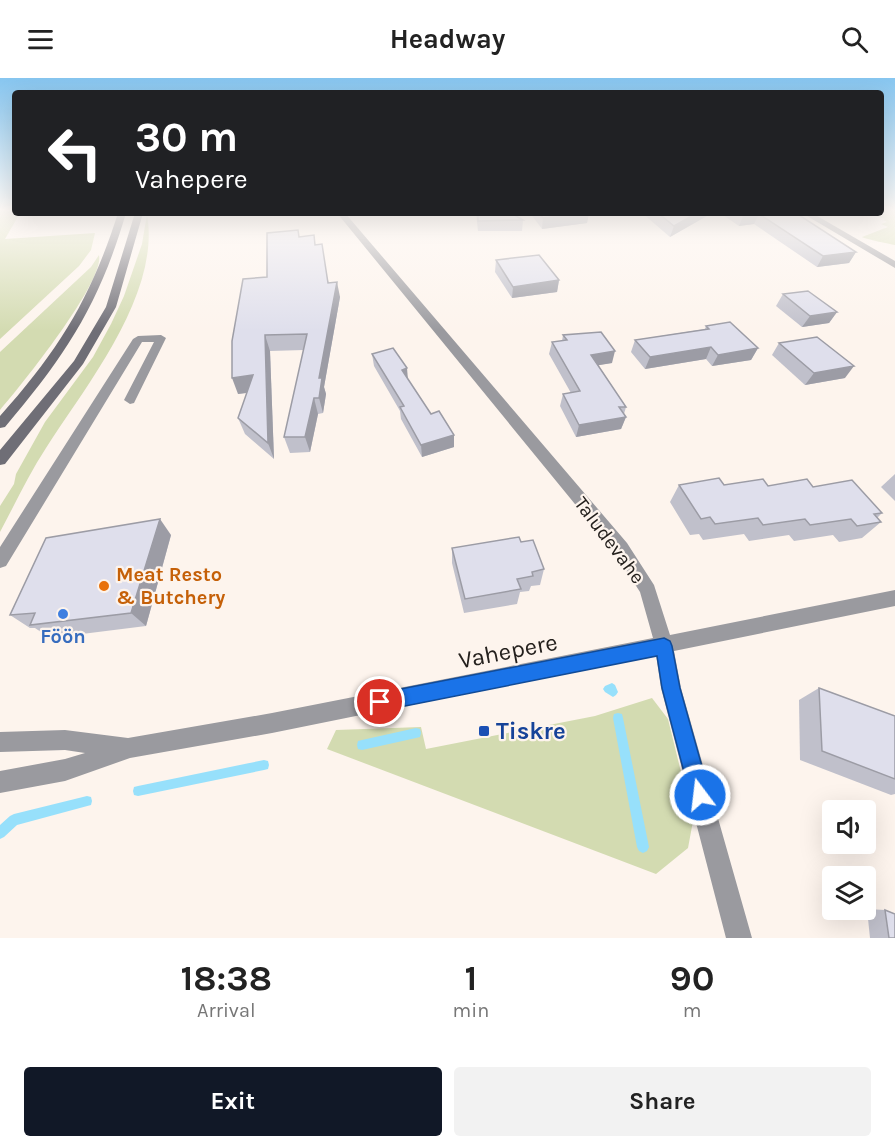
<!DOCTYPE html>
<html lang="en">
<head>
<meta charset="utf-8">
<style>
  :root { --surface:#fff; --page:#f2f2f2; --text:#222; --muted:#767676; --accent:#111827 }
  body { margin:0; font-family:Karla,sans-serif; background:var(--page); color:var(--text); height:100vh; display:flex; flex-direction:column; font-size:22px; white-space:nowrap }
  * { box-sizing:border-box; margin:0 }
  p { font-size:20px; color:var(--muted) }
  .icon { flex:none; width:33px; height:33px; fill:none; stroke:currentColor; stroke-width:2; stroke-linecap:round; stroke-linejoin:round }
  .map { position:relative; height:860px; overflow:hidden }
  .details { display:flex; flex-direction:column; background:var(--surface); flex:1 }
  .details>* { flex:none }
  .hud { position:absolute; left:12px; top:12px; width:872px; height:126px; border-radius:6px; box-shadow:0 6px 24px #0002; background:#202124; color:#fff; overflow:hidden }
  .controls { position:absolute; left:822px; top:722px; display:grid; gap:12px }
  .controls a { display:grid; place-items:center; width:54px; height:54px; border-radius:6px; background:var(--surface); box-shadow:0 6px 24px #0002; font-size:30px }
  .pin { position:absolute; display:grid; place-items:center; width:51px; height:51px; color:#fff; margin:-26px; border:3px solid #fff; border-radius:50%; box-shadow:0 2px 6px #0007 }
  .me { position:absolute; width:66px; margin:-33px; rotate:345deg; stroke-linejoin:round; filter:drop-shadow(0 0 4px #0008) }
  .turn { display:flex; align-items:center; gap:21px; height:126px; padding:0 24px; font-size:27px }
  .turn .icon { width:78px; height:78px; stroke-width:2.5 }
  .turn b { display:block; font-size:42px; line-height:51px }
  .eta { display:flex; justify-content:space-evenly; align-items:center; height:102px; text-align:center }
  .eta b { font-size:36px; font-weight:700; line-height:42px }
  .cta { display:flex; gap:12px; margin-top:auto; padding:12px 24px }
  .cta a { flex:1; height:69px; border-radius:6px; background:var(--accent); color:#fff; font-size:24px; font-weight:700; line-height:69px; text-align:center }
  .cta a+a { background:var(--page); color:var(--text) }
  header { display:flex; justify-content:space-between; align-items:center; height:78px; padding:0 24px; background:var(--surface); font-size:27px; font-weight:700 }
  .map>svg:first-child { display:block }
  .green { fill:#d3dbb1 }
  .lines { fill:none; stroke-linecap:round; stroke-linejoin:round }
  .stream { fill:#97e0fb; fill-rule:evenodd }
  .street { fill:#9a9a9f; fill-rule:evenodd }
  .secondary { fill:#6f6e76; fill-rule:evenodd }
  .wall { fill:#c0c0cb }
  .shaded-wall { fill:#9c9ca5 }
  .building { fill:#dfdfec; stroke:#9c9ca5; stroke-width:1.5 }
  .route { fill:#1a73e8; stroke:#114b97; stroke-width:1.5 }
  .food-dot { fill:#e8710a; stroke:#fdf4ed; stroke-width:2 }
  .shop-dot { fill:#3f7fe0; stroke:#fdf4ed; stroke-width:2 }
  .transit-dot { fill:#1a4fb4; stroke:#fdf4ed; stroke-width:2 }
  .labels { text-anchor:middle; stroke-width:4.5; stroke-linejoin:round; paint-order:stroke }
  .street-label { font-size:20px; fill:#24201d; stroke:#fdf4ed }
  .food-label { font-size:20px; font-weight:bold; fill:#c56008; stroke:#fdf4ed; text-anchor:start }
  .shop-label { font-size:20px; font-weight:bold; fill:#366cbe; stroke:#fdf4ed }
  .near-street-label { font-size:24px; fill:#24201d; stroke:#fdf4ed }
  .near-transit-label { font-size:24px; font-weight:bold; fill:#164399; stroke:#fdf4ed; text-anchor:start }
</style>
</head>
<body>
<header><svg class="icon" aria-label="menu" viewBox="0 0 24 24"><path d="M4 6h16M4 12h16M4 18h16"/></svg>Headway<svg class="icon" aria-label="search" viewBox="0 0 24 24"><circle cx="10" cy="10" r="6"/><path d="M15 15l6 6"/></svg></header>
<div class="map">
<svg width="895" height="860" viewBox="0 0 895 860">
  <rect width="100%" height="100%" fill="#fdf4ed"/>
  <g class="green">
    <polygon points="0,132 20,135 5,161 95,155 91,172 79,188 0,261"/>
    <path d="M881 132H895V167C889 166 866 161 862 159L888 149 881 146 887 144 883 142 885 141 866 135H880Z"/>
    <path d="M147 136C161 216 87 306 46 370 29 396 15 426 0 454V428L14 406 16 396 45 344 93 279 111 246 124 218 142 166Z"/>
    <path d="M99 177C105 203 21 308 0 332V274L91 189Z"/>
    <polygon points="652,620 668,641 693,743 688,770 656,796 327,671 336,652 421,649 426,671 595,638"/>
  </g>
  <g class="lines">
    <g class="stream">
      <polygon points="612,605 615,607 618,614 616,617 613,619 605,614 603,611 605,608"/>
      <polygon points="618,635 622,636 623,640 649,769 647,773 643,775 639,773 637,769 613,640 614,636"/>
      <polygon points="416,650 420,651 421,655 420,659 416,660 362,672 358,671 357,667 358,663 362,662"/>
      <polygon points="264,682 268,683 269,687 268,691 264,692 138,718 134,717 133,713 134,709 138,708"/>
      <polygon points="87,718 91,719 92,723 91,727 17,747 4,759 0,761 0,747 10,738 14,736"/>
    </g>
    <g class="street">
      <polygon points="337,135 345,135 627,465 654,507 670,557 895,512 895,528 674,573 681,610 752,860 726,860 661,610 656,577 272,655 130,680 65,703 0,715 0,693 65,681 85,675 65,672 0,674 0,654 65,652 128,660 272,635 653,560 640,514 615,475"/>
      <polygon points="802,135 812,135 895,183 895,190"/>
      <polygon points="161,257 166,260 134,325 130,326 124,322 154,264 142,264 6,488 0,490 0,469 133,261 138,258"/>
    </g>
    <g class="secondary">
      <path d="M118 135H126C99 227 66 277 5 349L0 350V338C59 272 91 220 118 135Z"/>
      <polygon points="135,135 143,135 116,229 83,286 5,386 0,387 0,372 74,283 106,229"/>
    </g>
  </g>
  <g class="wall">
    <polygon points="476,135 511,135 523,142 522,153 478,153"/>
    <polygon points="530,135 589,135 587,145 542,151"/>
    <polygon points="642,135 712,135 670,159"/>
    <polygon points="720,135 796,135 856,174 849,185 817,189 754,146 739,148"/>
    <polygon points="314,157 315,167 329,205 340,219 324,309 326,316 323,335 318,336 310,374 290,375 284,359 304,272 270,273 274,381 245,356 238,340 247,315 238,316 267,199 300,159"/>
    <polygon points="496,182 559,202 557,214 512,220 495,194"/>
    <polygon points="783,216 837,234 829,245 802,249 776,228"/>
    <polygon points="706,248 758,270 751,282 712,288 706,281 645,291 631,274 635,262 705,251"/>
    <polygon points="563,257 612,285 598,287 626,329 624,336 626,339 621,351 576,359 560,328 563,316 571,315 549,276 552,264 562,263"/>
    <polygon points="779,265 845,300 805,307 772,277"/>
    <polygon points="372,276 407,300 431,336 454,357 454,369 422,379 401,341 400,333 374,288"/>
    <polygon points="895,396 895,423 881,409"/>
    <polygon points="679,407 768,408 882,435 877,440 881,444 862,460 839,464 833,457 794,463 789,457 749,463 744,456 703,462 699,456 690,457 670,424"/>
    <polygon points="171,457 146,548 50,560 35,550 30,550 10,537"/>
    <polygon points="521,464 544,491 540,507 531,508 529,513 520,514 517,526 464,535 452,485 452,470"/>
    <polygon points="819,610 895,638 895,716 891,717 800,682 799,622"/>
    <polygon points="867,831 885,832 895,860 870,860"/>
  </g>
  <g class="shaded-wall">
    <polygon points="583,135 589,135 587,145 542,151 543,140"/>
    <polygon points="697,135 712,135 670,159 674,148"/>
    <polygon points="759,136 754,146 739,148 743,138"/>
    <polygon points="856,174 849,185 817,189 823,178"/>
    <polygon points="559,202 557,214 512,220 513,209"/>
    <polygon points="337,204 340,219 324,309 326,316 323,335 319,320 319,300"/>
    <polygon points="837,234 829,245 802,249 810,238"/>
    <polygon points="265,257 270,273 274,381 268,365"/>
    <polygon points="711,269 706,281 645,291 650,279"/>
    <polygon points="758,270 751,282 712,288 718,277"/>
    <polygon points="615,273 612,285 588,289 591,277"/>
    <polygon points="854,288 845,300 805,307 814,295"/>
    <polygon points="407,290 408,302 402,292"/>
    <polygon points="253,297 259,313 238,316 232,300"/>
    <polygon points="314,320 318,336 310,374 305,359"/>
    <polygon points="626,339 621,351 576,359 579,347"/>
    <polygon points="454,357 454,369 422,379 421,367"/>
    <polygon points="160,441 171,457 146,548 131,535"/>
  </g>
  <g class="building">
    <polygon points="478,135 511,135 523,142 478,143"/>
    <polygon points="539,135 583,135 543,140"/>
    <polygon points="658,135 697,135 674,148"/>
    <polygon points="740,135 796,135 856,174 823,178 759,136 743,138"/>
    <polygon points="298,152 299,159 314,157 315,167 322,166 328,205 337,204 319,300 322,300 319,320 314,320 305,359 284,359 307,256 265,257 268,365 238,340 253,297 232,300 232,263 243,201 267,199 267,155"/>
    <polygon points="539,177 559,202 513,209 496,182"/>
    <polygon points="808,213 837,234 810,238 783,216"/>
    <polygon points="730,244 758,270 718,277 711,269 650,279 635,262 709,251 706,248"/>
    <polygon points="601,254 615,273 591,277 626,329 619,329 626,339 579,347 563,316 580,313 552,264 567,262 563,257"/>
    <polygon points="817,259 854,288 814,295 779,265"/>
    <polygon points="393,270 407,290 402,292 431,336 439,333 454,357 421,367 400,329 404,328 372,276"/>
    <polygon points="719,400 724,407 763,401 768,408 807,401 813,409 852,402 882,435 874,436 881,444 857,448 851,441 810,447 805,441 763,447 758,440 715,446 710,439 701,441 679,407"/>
    <polygon points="160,441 131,535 30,547 35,535 10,537 46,460"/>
    <polygon points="519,459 521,464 533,462 544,491 532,494 533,498 517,501 521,511 465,521 452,470"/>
    <polygon points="819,610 895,638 895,701 822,673"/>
    <polygon points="885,832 895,836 895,860 889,860"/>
  </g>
  <linearGradient id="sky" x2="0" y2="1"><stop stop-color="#87c6f0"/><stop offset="0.52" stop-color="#fefaf7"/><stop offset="1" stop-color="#fefaf7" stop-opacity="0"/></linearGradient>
  <rect width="895" height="253" fill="url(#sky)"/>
  <polygon class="route" points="664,560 670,563 672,568 680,610 710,717 707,724 700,726 693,724 690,717 662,610 657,578 380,633 374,630 371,624 374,618 380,615"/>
  <circle class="food-dot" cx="104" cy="508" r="6"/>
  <circle class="shop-dot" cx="63" cy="536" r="6"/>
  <rect class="transit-dot" x="478" y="647" width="12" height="12" rx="3"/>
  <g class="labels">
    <g class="street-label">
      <text transform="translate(610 462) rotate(53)" y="7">Taludevahe</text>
    </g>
    <g class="food-label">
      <text x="116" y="503">Meat Resto<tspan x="116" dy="23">&amp; Butchery</tspan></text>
    </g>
    <g class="shop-label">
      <text x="63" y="565">Föön</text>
    </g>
    <g class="near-street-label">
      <text transform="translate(508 573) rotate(-11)" y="8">Vahepere</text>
    </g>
    <g class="near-transit-label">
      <text x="496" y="661">Tiskre</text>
    </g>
  </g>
</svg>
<div class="controls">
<a><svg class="icon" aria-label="sound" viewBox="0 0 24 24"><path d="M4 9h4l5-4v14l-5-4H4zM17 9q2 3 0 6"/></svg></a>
<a><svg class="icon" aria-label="layers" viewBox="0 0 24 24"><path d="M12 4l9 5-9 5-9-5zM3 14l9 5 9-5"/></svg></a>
</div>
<div class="pin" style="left:380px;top:624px;background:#d93025"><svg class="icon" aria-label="arrive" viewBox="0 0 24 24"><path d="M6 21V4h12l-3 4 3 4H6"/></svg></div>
<svg class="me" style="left:700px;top:717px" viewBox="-20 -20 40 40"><circle r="17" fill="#1a73e8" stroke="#fff" stroke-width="3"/><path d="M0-11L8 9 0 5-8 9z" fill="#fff"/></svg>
<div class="hud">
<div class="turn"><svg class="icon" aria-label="left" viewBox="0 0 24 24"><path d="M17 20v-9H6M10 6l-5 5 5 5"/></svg><div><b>30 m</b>Vahepere</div></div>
</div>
</div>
<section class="details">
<div class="eta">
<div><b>18:38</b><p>Arrival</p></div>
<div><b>1</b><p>min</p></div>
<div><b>90</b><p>m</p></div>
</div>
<div class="cta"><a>Exit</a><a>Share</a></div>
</section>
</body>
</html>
